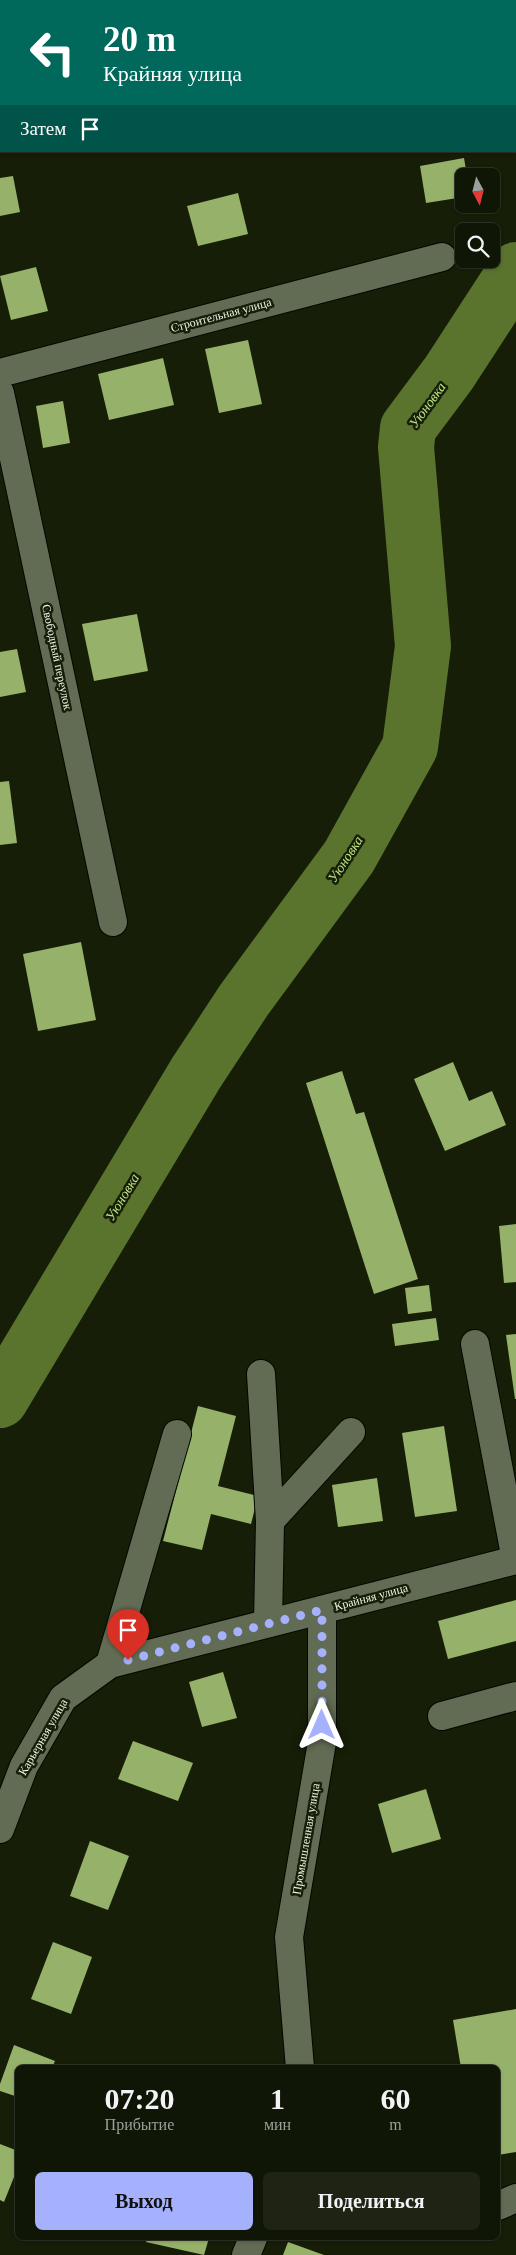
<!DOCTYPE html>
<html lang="ru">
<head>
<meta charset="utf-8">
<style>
  :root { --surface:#101606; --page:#1e2314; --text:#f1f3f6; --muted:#9c9f9b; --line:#303528; --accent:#a5b1fc }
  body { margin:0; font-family:"Times New Roman",serif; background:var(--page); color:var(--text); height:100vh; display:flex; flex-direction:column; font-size:19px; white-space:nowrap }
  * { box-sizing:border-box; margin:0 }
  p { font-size:16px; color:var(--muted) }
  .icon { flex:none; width:28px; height:28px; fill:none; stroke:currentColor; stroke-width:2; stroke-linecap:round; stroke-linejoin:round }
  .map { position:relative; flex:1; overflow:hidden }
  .details { position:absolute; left:15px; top:2065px; width:485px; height:175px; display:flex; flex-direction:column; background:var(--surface); border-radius:8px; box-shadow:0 1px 4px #0004,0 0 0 1px var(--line) }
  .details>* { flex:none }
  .hud { position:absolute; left:0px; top:0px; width:516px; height:152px; box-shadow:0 1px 4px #0004,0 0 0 1px var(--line); background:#00695c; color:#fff; overflow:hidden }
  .needle { width:32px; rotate:173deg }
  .tools { position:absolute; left:455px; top:168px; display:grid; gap:10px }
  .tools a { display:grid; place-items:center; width:45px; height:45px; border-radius:8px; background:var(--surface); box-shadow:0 1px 4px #0004,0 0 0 1px var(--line); font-size:25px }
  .pin { position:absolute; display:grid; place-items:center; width:42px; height:42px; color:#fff; margin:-51px -21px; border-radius:50% 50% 50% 0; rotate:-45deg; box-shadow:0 0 5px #0007 }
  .pin .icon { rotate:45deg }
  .me { position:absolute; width:55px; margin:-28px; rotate:0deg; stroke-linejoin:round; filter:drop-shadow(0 0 4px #0008) }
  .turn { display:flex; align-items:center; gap:18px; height:105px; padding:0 20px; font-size:22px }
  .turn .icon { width:65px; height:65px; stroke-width:2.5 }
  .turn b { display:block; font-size:35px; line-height:42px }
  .then { display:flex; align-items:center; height:48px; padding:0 20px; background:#0003; gap:10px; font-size:19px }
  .eta { display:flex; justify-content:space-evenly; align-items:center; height:85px; text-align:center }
  .eta b { font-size:30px; font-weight:600; line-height:35px }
  .primary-button { display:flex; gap:10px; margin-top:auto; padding:10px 20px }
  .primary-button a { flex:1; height:58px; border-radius:8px; background:var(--accent); color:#111; font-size:20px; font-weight:600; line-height:58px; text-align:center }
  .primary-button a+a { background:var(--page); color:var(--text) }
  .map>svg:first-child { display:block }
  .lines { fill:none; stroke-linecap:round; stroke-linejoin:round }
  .river { stroke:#5a732d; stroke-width:56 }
  .building { fill:#96b26a }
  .minor-casing { stroke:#030800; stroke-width:30 }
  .minor { stroke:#626c54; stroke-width:28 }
  .route { stroke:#a5b1fc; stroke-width:9; stroke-dasharray:0 16.2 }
  .labels { text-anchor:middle; stroke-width:5; stroke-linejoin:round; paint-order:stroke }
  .street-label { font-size:12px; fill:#eef4e6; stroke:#161e08 }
  .water-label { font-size:14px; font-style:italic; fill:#bfe583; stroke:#161e08 }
</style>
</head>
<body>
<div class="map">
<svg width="516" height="2255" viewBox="0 0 516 2255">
  <rect width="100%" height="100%" fill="#161e08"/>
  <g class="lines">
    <polyline class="river" points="0,1400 196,1073 244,1000 349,857 410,747 423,646 406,447 408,428 449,373 516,270"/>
  </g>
  <g class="building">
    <polygon points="464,158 467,176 464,176 464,197 426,203 420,166"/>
    <polygon points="13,176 20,212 0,216 0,178"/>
    <polygon points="238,193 248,234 198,246 187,206"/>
    <polygon points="36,267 48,311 11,320 0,276"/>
    <polygon points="248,340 262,404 219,413 205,349"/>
    <polygon points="163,358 174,405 109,420 98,374"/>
    <polygon points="63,401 70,443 43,448 36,406"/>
    <polygon points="137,614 148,671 94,681 82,624"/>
    <polygon points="17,649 26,692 0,697 0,652"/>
    <polygon points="9,781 17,843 0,845 0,782"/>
    <polygon points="81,942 96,1020 38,1031 23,954"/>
    <polygon points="453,1062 469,1101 492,1091 506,1125 445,1151 414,1079"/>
    <polygon points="342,1071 356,1114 364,1112 418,1279 374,1294 306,1083"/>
    <polygon points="516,1224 516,1282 504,1283 499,1226"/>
    <polygon points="429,1285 432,1311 408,1314 405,1288"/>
    <polygon points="436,1318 439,1340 395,1346 392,1324"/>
    <polygon points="516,1334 516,1399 515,1399 506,1335"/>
    <polygon points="198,1406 236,1416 218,1486 258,1496 251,1524 211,1514 202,1550 163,1541"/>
    <polygon points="444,1426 457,1511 415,1517 402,1433"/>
    <polygon points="377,1478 383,1521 338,1527 332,1485"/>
    <polygon points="516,1600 516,1641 448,1659 438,1621"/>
    <polygon points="223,1672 237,1718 202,1727 189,1682"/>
    <polygon points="133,1741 193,1763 178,1801 118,1779"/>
    <polygon points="426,1789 441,1839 392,1853 378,1804"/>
    <polygon points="90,1841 129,1856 108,1910 70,1896"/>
    <polygon points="53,1942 92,1957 71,2014 31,1999"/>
    <polygon points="516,2009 516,2152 498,2155 498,2068 461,2068 453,2020"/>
    <polygon points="14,2045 55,2061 52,2068 18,2068 18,2097 0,2091 0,2084"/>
    <polygon points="0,2144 18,2151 18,2167 4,2202 0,2200"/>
    <polygon points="147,2238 209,2238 204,2255 146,2242"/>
    <polygon points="288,2242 324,2255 283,2255"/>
  </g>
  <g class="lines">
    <defs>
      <g id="minor">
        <polyline points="0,373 442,257"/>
        <polyline points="0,393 113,922"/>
        <polyline points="475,1344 516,1560"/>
        <polyline points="261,1374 270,1521"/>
        <polyline points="268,1623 270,1521 351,1432"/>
        <polyline points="110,1664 177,1434"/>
        <polyline points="442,1716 516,1696"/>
        <polyline points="0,1829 24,1766 63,1698 110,1664 516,1560"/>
        <polyline points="300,2068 289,1937 322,1742 322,1610"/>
        <polyline points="498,2206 516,2198"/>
        <polyline points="246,2255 253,2238"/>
      </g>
    </defs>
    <use href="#minor" class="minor-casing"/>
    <use href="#minor" class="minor"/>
  </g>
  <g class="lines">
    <polyline class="route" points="128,1660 322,1610 322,1725"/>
  </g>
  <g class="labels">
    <g class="street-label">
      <text transform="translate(221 315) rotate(-15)" y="4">Строительная улица</text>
      <text transform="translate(57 657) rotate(78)" y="4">Свободный переулок</text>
      <text transform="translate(371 1597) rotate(-15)" y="4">Крайняя улица</text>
      <text transform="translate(43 1737) rotate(-60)" y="4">Карьерная улица</text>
      <text transform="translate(306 1839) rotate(-80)" y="4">Промышленная улица</text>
    </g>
    <g class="water-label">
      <text transform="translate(427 405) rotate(-54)" y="5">Уюновка</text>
      <text transform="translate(345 859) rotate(-57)" y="5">Уюновка</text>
      <text transform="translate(122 1197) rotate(-59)" y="5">Уюновка</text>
    </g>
  </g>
</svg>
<div class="tools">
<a><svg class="needle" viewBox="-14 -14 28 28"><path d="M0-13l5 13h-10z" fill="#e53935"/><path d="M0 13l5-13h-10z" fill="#9c9f9b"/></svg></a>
<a><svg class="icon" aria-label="search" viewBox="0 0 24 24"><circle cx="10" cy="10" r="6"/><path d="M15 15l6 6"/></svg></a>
</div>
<div class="pin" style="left:128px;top:1660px;background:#d93025"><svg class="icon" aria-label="arrive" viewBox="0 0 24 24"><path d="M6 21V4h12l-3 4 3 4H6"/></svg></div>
<svg class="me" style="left:322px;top:1725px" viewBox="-20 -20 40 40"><path d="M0-17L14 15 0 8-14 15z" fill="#a5b1fc" stroke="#fff" stroke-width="4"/></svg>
<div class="hud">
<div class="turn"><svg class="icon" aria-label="left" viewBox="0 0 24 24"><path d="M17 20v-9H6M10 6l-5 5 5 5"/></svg><div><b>20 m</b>Крайняя улица</div></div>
<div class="then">Затем<svg class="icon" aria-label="arrive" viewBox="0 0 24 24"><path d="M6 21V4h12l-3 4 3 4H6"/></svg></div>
</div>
<section class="details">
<div class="eta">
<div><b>07:20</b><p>Прибытие</p></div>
<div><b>1</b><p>мин</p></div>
<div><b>60</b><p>m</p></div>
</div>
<div class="primary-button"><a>Выход</a><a>Поделиться</a></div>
</section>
</div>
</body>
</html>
